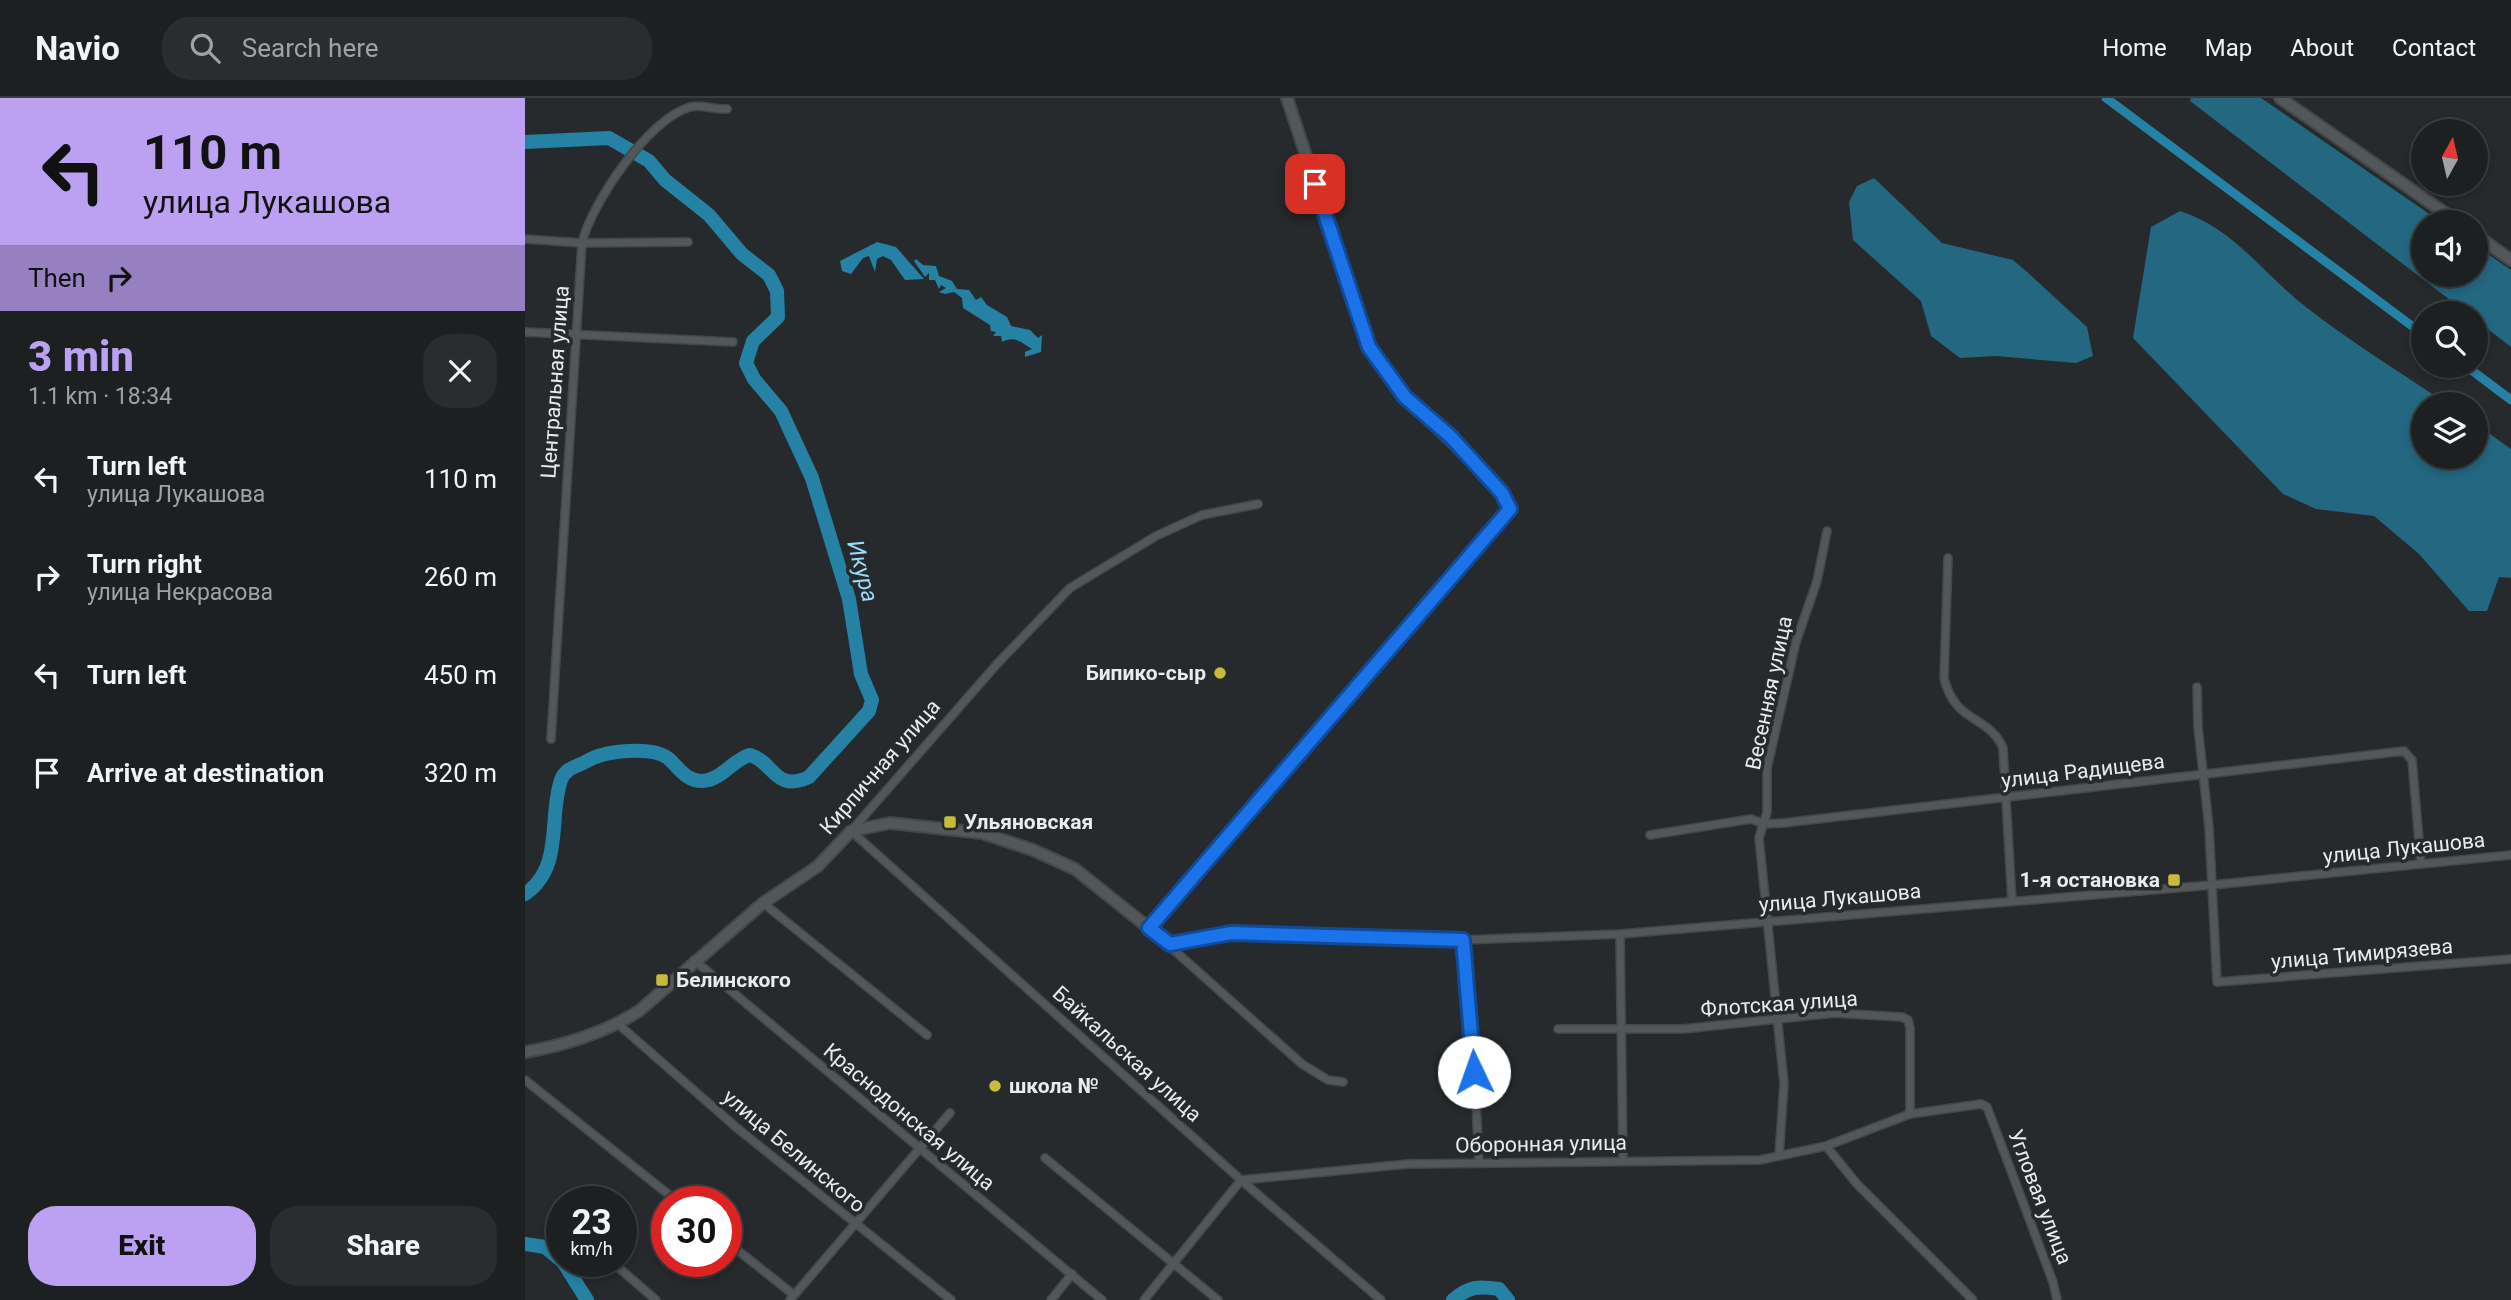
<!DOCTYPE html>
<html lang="en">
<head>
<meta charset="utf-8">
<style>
  :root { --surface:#1c2021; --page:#292d2e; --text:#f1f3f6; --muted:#a0a3a5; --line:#3a3e3f; --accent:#bca0f2 }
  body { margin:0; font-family:Roboto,sans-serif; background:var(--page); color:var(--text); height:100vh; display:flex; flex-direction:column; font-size:26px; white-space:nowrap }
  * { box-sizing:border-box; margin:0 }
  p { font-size:23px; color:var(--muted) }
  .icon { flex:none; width:38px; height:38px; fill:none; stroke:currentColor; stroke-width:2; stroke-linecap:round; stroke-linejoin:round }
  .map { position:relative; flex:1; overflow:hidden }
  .drawer { display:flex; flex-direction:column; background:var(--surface); width:525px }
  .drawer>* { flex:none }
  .hud { background:#bca0f2; color:#111; overflow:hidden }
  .needle { width:46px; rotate:8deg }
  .fabs { position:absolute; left:1886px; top:21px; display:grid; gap:14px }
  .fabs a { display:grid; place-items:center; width:77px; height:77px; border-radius:50%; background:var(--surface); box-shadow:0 4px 10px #0003,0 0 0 2px var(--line); font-size:35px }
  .speed { position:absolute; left:21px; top:1088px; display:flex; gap:14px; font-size:35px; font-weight:700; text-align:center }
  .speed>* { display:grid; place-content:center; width:91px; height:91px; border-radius:50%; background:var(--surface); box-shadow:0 4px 10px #0003,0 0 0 2px var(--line); line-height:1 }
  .speed small { font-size:18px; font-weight:400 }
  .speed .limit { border:10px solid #d22; background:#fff; color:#111 }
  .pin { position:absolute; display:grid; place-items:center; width:60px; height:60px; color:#fff; margin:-30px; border-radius:14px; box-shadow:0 4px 10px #0006 }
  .me { position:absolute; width:77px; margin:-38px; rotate:357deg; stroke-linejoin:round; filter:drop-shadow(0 0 5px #0008) }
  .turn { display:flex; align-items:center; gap:24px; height:147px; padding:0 28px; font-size:32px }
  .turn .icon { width:91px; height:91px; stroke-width:2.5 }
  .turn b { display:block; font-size:49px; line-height:60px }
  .then { display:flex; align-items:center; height:66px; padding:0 28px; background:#0003; gap:14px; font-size:26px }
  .round { display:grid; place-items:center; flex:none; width:74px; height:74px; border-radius:28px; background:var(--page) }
  .summary { display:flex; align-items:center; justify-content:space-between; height:119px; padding:0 28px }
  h1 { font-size:42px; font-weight:800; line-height:52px; color:var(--accent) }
  .action { display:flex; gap:14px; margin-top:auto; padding:14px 28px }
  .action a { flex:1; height:80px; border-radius:28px; background:var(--accent); color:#111; font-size:28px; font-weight:800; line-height:80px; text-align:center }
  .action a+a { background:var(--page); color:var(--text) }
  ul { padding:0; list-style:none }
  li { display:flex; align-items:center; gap:21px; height:98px; padding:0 28px }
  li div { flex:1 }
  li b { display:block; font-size:26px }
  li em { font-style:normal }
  header { display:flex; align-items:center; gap:42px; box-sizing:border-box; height:98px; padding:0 35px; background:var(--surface); border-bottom:2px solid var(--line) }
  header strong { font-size:33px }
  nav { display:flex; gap:38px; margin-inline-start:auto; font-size:24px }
  .search { width:490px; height:63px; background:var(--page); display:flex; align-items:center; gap:18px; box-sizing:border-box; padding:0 24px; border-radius:28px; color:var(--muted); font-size:26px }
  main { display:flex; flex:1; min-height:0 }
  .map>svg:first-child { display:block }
  .forest { fill:#236781 }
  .water { fill:#2582a5 }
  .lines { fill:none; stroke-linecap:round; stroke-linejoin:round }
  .canal { stroke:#2582a5; stroke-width:9 }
  .river { stroke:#2582a5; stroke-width:14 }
  .street-casing { stroke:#434749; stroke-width:10 }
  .secondary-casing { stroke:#434749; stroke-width:14 }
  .street { stroke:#52575a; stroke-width:7 }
  .secondary { stroke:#52575a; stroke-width:10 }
  .route-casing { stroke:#114b97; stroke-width:18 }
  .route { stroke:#1a73e8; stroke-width:12 }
  .poi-dot { fill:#c8bb3b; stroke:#262a2c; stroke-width:2.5 }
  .labels { text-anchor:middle; stroke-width:7; stroke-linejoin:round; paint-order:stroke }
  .street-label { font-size:21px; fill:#e9eced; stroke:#262a2c }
  .poi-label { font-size:21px; font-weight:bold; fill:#e9eced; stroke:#262a2c; text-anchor:start }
  .water-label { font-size:23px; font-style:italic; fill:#9bdcf9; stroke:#262a2c }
</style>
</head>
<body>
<header>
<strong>Navio</strong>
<div class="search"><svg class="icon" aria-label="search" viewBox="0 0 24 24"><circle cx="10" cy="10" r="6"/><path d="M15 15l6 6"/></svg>Search here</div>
<nav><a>Home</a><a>Map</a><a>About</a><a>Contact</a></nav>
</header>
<main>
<section class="drawer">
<div class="hud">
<div class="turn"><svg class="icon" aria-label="left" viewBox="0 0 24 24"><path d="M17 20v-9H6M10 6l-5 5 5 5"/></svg><div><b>110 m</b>улица Лукашова</div></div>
<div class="then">Then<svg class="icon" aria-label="right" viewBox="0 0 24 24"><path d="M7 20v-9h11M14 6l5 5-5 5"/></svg></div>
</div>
<div class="summary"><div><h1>3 min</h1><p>1.1 km · 18:34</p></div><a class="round"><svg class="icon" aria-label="close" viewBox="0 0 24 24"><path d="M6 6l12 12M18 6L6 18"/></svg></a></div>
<ul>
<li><svg class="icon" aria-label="left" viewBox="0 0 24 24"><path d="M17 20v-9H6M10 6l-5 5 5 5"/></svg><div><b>Turn left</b><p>улица Лукашова</p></div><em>110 m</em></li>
<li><svg class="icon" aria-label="right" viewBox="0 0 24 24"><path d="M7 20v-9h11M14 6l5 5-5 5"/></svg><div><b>Turn right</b><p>улица Некрасова</p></div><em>260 m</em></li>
<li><svg class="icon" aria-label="left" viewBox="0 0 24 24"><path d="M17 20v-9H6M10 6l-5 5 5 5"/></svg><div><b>Turn left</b></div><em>450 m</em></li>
<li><svg class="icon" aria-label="arrive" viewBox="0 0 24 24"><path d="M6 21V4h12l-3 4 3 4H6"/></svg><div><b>Arrive at destination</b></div><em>320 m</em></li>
</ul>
<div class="action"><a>Exit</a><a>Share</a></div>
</section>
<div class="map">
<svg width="1986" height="1202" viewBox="0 0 1986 1202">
  <rect width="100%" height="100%" fill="#262a2c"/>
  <g class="forest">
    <polygon points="1666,0 1736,0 1916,124 1899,124 1899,177 1951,177 1951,148 1986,172 1986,249 1951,222 1951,215 1942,215 1665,3"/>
    <polygon points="1349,80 1417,145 1488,162 1501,173 1562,229 1568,258 1551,265 1471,258 1435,260 1406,238 1396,203 1328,142 1324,104 1332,88"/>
    <path d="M1655 113C1709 130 1738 176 1781 209 1826 244 1875 274 1922 306H1899V359H1951V326L1986 351V480L1974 479 1962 513H1944L1894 456 1849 418 1791 411 1758 396 1608 240 1626 129Z"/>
  </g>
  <g class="water">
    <polygon points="352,144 371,149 399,181 380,182 366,162 358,158 352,161 350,174 344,158 338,160 326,176 317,173 315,163"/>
    <path d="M391 161 398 167 411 168 414 178 427 183 432 191 444 192 451 202 456 199 462 207 482 219 486 228 505 232 513 240 517 237 516 254 500 259V254L507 251C497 245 490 237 477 244L476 238H468L471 234 466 233 465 227 438 210 437 200 429 194 420 196 414 194 421 190 416 187 414 191 410 182H404V175L400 179 389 163Z"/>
  </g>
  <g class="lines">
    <g class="canal">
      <polyline points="1581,0 1899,237"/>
      <polyline points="1941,268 1986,302"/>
    </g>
    <g class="river">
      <path d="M0 44 84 40 124 63 140 82 184 117 217 156 244 177 252 193 253 219 228 243 221 265 229 281 256 313 287 380 324 501 336 576 347 602 344 613 284 679C250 695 249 664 225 657 207 662 198 681 178 683 162 684 154 670 144 661 128 647 79 653 62 663 52 669 41 669 36 682 23 720 39 769 0 796"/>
      <polyline points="0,1146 20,1149 37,1163"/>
      <polyline points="38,1164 62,1202"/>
      <path d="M928 1202C944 1188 954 1188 974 1191L983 1202"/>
    </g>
    <defs>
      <g id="street">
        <polyline points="0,141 57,145 163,144"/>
        <polyline points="0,234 208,244"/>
        <polyline points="733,406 677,417 631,438 545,490 472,566 326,733 716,1082 856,1202"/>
        <path d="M1423 460 1419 580C1430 626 1464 617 1478 650L1487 803"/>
        <polyline points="1672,589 1673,629 1684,729 1692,884 1986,861"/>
        <path d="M26 641 57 145C66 106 124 20 165 9 177 6 190 12 202 11"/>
        <polyline points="1125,737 1226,721 1239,726 1258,725 1879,653 1887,662 1896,766"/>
        <polyline points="238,805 402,937"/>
        <polyline points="624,830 777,966 803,982 818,984"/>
        <polyline points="1095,836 1098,1062"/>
        <polyline points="938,842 947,923 954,1065"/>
        <polyline points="645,846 706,836 938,842 1095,836 1687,787 1986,757"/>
        <polyline points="169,862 577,1202"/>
        <polyline points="93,926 212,1030 426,1202"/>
        <polyline points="1033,931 1158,931 1309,915 1377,919 1383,922 1385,930 1385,1016"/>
        <polyline points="0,982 153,1104"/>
        <polyline points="1301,1048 1332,1086 1448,1202"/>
        <polyline points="1254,1058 1259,986 1234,740 1242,714 1242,670 1271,544 1292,483 1302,433"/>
        <polyline points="520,1060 693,1202"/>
        <polyline points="201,1143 269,1197"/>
        <polyline points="87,1164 131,1202"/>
        <polyline points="265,1202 425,1015"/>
        <polyline points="526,1202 547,1176"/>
        <polyline points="619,1202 716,1082 883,1066 1235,1062 1301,1048 1385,1016 1456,1006 1462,1009 1528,1184 1532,1202"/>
      </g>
      <g id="secondary">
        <polyline points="1755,0 1933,124"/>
        <polyline points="1951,137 1986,162"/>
        <path d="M0 954C41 947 79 935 114 913L238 805 293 768 326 733 365 725 457 735 508 752 550 771 624 830 967 434 985 411 977 395 956 372 880 299 844 249 762 0"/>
      </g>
    </defs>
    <use href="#street" class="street-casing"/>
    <use href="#secondary" class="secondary-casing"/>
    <use href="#street" class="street"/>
    <use href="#secondary" class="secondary"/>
  </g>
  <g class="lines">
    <defs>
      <polyline id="route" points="790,86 844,249 880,299 926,339 956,372 977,395 985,411 624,830 645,846 706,835 938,842 949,974"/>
    </defs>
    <use href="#route" class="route-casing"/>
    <use href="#route" class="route"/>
  </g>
  <g class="poi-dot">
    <circle cx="695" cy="575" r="7"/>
    <rect x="418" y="717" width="14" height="14" rx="3.5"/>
    <rect x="1642" y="775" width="14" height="14" rx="3.5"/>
    <rect x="130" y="875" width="14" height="14" rx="3.5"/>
    <circle cx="470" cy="988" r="7"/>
  </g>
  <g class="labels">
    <g class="street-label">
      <text transform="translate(30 284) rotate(-86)" y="7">Центральная улица</text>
      <text transform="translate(1244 595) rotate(-78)" y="7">Весенняя улица</text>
      <text transform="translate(355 669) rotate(-49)" y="7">Кирпичная улица</text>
      <text transform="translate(1558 673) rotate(-7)" y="7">улица Радищева</text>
      <text transform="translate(1879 750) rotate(-6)" y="7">улица Лукашова</text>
      <text transform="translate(1315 800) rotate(-5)" y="7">улица Лукашова</text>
      <text transform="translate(1837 856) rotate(-5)" y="7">улица Тимирязева</text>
      <text transform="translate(1254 906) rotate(-4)" y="7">Флотская улица</text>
      <text transform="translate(602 956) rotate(42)" y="7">Байкальская улица</text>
      <text transform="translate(384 1019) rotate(40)" y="7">Краснодонская улица</text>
      <text transform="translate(1016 1046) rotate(-1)" y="7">Оборонная улица</text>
      <text transform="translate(269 1053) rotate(40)" y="7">улица Белинского</text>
      <text transform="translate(1515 1099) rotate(69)" y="7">Угловая улица</text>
    </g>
    <g class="poi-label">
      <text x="681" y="582" text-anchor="end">Бипико-сыр</text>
      <text x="439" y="731">Ульяновская</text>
      <text x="1635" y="789" text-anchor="end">1-я остановка</text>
      <text x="151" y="889">Белинского</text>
      <text x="484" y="995">школа №</text>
    </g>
    <g class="water-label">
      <text transform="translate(338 473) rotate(75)" y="8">Икура</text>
    </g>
  </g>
</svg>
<div class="fabs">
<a><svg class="needle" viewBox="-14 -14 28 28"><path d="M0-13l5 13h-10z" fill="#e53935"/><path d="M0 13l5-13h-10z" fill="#a0a3a5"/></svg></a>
<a><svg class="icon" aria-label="sound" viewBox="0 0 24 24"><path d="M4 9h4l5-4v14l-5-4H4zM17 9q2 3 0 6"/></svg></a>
<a><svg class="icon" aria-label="search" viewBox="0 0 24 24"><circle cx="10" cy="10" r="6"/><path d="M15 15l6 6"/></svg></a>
<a><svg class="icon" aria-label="layers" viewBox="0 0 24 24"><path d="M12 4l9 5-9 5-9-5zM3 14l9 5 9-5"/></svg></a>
</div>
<div class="speed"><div>23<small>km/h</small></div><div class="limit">30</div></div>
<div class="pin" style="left:790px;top:86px;background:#d93025"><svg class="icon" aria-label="arrive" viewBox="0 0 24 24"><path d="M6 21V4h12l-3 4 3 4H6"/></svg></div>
<svg class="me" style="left:949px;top:974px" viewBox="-20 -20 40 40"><circle r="19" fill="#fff"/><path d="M0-13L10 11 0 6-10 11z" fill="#1a73e8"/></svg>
</div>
</main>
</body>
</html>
